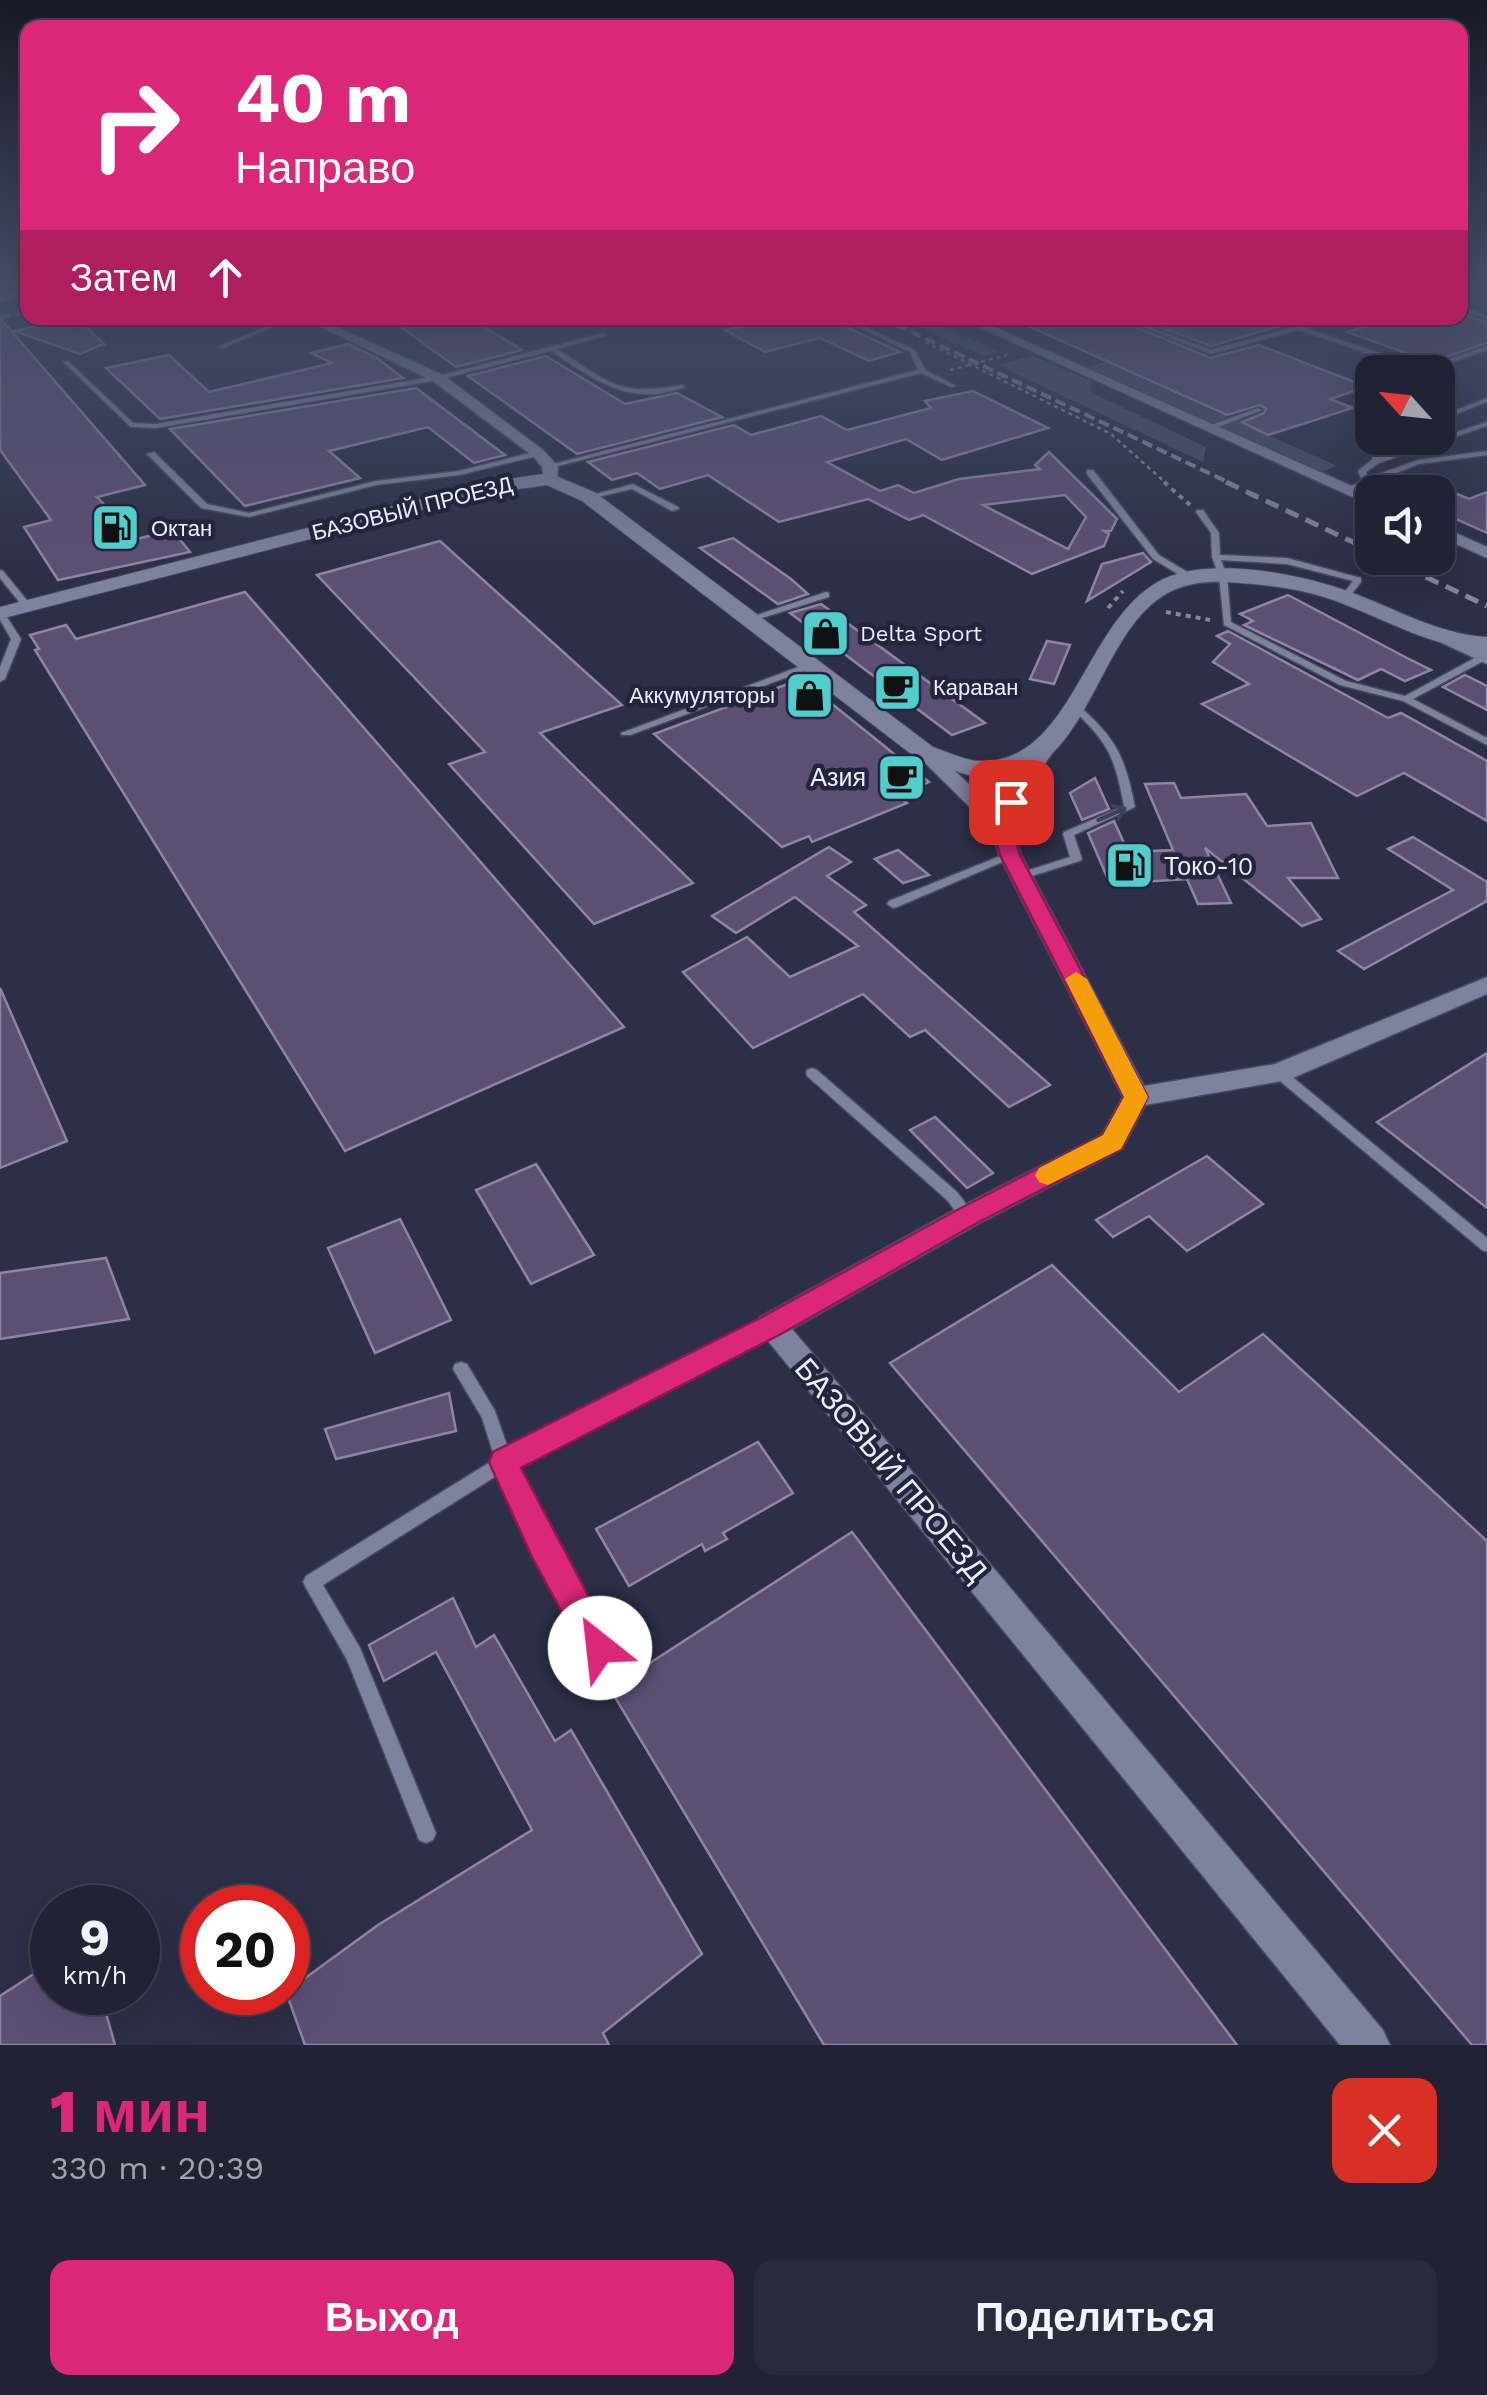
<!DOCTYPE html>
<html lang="ru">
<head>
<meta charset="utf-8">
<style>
  :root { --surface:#212335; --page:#292b3d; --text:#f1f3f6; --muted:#a2a4ad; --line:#3e4050; --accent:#db2777 }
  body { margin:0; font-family:"Work Sans",sans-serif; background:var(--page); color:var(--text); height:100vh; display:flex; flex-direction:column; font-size:38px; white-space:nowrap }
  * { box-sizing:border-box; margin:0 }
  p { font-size:32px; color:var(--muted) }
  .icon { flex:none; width:55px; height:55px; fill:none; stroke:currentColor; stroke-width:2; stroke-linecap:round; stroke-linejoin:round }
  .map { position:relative; height:2045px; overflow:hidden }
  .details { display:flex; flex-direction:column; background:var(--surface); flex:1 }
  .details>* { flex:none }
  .banner { position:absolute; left:20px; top:20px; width:1448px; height:305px; border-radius:20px; box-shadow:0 10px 40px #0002,0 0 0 2px var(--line); background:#db2777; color:#fff; overflow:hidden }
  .needle { width:65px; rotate:297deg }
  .fabs { position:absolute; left:1355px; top:355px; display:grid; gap:20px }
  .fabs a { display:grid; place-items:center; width:100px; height:100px; border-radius:20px; background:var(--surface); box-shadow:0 10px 40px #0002,0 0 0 2px var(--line); font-size:50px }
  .speed { position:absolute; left:30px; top:1885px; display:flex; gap:20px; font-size:50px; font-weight:700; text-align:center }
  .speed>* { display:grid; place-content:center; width:130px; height:130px; border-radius:50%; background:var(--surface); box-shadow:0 10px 40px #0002,0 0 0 2px var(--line); line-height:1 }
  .speed small { font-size:25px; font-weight:400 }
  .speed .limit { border:15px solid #d22; background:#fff; color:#111 }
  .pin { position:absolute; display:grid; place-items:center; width:85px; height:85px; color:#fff; margin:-42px; border-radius:20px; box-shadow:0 5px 15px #0006 }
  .me { position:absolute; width:110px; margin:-55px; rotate:331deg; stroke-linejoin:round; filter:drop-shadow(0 0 8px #0008) }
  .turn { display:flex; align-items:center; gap:35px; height:210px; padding:0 50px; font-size:45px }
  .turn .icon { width:130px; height:130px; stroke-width:2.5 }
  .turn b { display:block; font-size:70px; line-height:85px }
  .then { display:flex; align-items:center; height:95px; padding:0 50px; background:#0003; gap:20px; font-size:38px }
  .round { display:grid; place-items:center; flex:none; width:105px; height:105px; border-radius:20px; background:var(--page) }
  .head { display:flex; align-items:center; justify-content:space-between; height:170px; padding:0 50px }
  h1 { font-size:60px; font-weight:800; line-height:75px; color:var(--accent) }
  .primary-button { display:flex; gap:20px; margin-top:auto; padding:20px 50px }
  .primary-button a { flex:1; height:115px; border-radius:20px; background:var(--accent); color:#fff; font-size:40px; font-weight:800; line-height:115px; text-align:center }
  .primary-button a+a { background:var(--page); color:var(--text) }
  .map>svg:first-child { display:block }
  .green { fill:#484b63 }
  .building { fill:#5d4f74; stroke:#8e85a1; stroke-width:2.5; fill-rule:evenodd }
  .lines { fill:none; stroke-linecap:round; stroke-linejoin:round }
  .lane-casing { stroke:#484a5e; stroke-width:3 }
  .street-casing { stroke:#484a5e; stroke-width:3 }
  .secondary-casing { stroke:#484a5e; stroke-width:2 }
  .path-far1 { stroke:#85889c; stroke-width:2.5; stroke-dasharray:4 4; stroke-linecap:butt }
  .path { stroke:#85889c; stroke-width:4; stroke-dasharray:5 5; stroke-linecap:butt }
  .lane { fill:#7d829e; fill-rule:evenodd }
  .street { fill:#7d829e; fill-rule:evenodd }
  .secondary { fill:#7d829e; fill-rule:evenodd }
  .rail-far1 { stroke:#84879c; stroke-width:4; stroke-dasharray:11 5; stroke-linecap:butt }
  .rail { stroke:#84879c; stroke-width:5; stroke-dasharray:14 8; stroke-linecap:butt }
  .oneway { stroke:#3d4159 }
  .route { fill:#db2777; stroke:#8e194d; stroke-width:2.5 }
  .slow { fill:#f59e0b }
  .labels { text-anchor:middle; stroke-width:9; stroke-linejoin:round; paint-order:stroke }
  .far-street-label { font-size:22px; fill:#ebeefe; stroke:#22253c }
  .far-poi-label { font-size:22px; fill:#ebeefe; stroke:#22253c; text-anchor:start }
  .poi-label { font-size:25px; fill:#ebeefe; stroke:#22253c; text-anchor:end }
  .near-street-label { font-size:30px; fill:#ebeefe; stroke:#22253c }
</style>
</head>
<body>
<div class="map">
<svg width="1487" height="2045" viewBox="0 0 1487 2045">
  <rect width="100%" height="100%" fill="#2c2f47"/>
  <g class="green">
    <polygon points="898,318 926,318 999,352 983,356"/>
    <polygon points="1033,356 1091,381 1090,392 1206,447 1203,462 997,365"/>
    <polygon points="1105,362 1337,466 1320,472 1086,367"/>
  </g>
  <g class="building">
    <polygon points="1460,314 1487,322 1487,343 1431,362 1347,332 1396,318 1460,318"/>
    <polygon points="0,318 145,485 97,497 137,539 172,530 190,552 58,580 24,527 51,520 0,450"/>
    <polygon points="77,318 104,344 80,354 14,331"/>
    <polygon points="388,318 470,318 522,350 456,367"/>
    <polygon points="781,318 827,318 900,352 869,361 820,338 765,352 725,330"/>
    <polygon points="1010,318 1115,318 1210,358 1259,345 1367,387 1330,399 1353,408 1268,435 1242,422 1264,413 1266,409 1260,405 1227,415"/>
    <polygon points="1135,318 1292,318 1294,322 1211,346"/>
    <polygon points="348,344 377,358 403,378 160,419 106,368 169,355 209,392 332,363 311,353"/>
    <polygon points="546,356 625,404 677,393 722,417 577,454 468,376"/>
    <polygon points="416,388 505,455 474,463 428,427 329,451 360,478 245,506 170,429"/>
    <path d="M973 391 1048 428 942 460 906 439 827 462 880 491 898 485 914 493 959 479 1040 469 1035 465 1049 452 1117 519 1111 531H1104L1109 534 1104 546 1032 574 923 515 909 520 868 499 779 522 708 475 660 489 637 473 612 480 588 462 734 425 751 435 821 416 847 430 931 408 925 401ZM1065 495 1086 517 1068 549 983 505Z"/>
    <polygon points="1438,486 1469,499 1487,492 1487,533 1438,511"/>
    <polygon points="733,538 791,579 808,594 778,604 700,548"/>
    <polygon points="440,541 622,705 540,733 693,883 594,924 449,764 485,752 317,575"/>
    <polygon points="1143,553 1151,562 1087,601 1102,564"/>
    <polygon points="245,592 324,682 624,1027 345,1151 35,650 39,649 30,635 66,625 76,639"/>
    <polygon points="1288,595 1407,658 1431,670 1405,681 1381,669 1358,680 1244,625 1253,621 1240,614"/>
    <polygon points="821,604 985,723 952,735 790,613"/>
    <polygon points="1228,631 1388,718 1401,713 1487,761 1487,821 1404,773 1357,796 1202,704 1249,684 1213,662 1230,644 1217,636"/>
    <polygon points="1047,641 1070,645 1054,684 1030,679"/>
    <polygon points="1465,675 1487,686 1487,710 1443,687"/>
    <polygon points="801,679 929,782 897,796 907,803 812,842 809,836 782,847 654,734"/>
    <polygon points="1095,778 1109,809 1082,820 1070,793"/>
    <polygon points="1174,783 1181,798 1246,794 1267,826 1311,823 1338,878 1288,878 1321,919 1302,926 1205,848 1231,903 1198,904 1187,879 1110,884 1088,833 1114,821 1128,852 1173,850 1145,784"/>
    <polygon points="1413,837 1487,882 1487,901 1364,969 1338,951 1453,890 1388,849"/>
    <polygon points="829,847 851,862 827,876 866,905 854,912 1050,1085 1009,1107 925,1030 910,1037 863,994 753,1048 683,972 747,937 790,977 858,946 795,897 736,933 712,916"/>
    <polygon points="898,850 929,875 903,883 875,859"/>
    <polygon points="0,988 67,1141 0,1168"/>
    <polygon points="1487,1053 1487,1208 1377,1122"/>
    <polygon points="935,1117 993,1173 967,1188 910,1130"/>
    <polygon points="1207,1156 1263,1204 1187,1251 1149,1216 1113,1237 1096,1220"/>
    <polygon points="536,1164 594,1255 531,1284 476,1190"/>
    <polygon points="400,1219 451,1320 375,1353 328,1248"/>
    <polygon points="106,1258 129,1319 0,1339 0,1273"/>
    <polygon points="1052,1265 1179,1392 1263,1334 1487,1541 1487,2045 1472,2045 890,1363"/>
    <polygon points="449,1393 456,1431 336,1459 325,1429"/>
    <polygon points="758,1442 793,1493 723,1533 727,1539 705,1551 702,1544 629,1586 596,1529"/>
    <polygon points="852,1532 1237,2045 824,2045 610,1689"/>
    <polygon points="453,1598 476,1647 494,1635 555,1741 571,1730 702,1954 603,2033 609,2045 305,2045 286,1992 378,1925 532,1830 436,1652 384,1681 369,1645"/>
    <polygon points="52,1962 52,1992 100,1992 115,2045 0,2045 0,1996"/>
  </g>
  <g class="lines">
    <defs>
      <g id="lane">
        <polygon points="28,286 28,290 0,302 0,298"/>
        <polygon points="1460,306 1487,315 1487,319 1460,310"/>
        <polygon points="287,318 294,318 223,348 218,347"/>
        <polygon points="318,318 328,318 315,322 312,320"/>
        <polygon points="839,318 846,318 915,350 925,370 956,386 951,387 921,373 550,468 546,466 918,370 910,352"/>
        <polygon points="1119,318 1126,318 1211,350 1301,325 1301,321 1295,318 1303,318 1307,320 1305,328 1424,368 1487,346 1487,350 1424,372 1298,330 1211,354"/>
        <path d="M603 333 605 336 557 349C608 382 618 397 682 385L685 387C630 408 595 380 551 351L438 380 156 428 131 427 63 362 68 361 133 423 156 424 438 376Z"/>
        <polygon points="1487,398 1487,402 1438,421 1438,417"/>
        <polygon points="1258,408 1262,410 1260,411 1213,429 1206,427"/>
        <polygon points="1487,422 1487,426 1379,463 1366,472 1368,478 1418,460 1487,451 1487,455 1419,464 1351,491 1344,489 1362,481 1358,471 1372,460 1375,439 1391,438 1382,442 1380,457"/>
        <polygon points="538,451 542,453 541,455 459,475 376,485 249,517 201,508 147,454 154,452 207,504 249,513 376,481 459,471"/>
        <polygon points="1087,470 1093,470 1159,555 1194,576 1194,580 1188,580 1153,559 1087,474"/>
        <polygon points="633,484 678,507 679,509 672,511 632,489 589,499 585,497"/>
        <polygon points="1197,510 1203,510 1219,533 1220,555 1287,558 1361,578 1361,582 1347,600 1344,601 1340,598 1353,581 1287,564 1221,560 1227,576 1231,622 1346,681 1405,696 1482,654 1487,654 1487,659 1413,699 1487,738 1487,745 1403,701 1340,685 1224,625 1219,576 1212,557 1211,533 1196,512"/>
        <polygon points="0,570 3,571 30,604 30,608 24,608 0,578"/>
        <polygon points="826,592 829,593 829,597 752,621 745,619"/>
        <polygon points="0,610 3,611 21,639 5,679 0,682 0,667 11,639 0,620"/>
        <polygon points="812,662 817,665 815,667 630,735 622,735 621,733"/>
        <path d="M1076 705 1079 706C1118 740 1125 758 1135 807L1074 835 1082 859 1080 861 1025 878H1017L1015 876 1017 874 1070 857 1063 834 1064 832 1124 806C1115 758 1109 743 1073 710L1071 708Z"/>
        <polygon points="1010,852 1016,855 1014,857 897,907 893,908 887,904 889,901"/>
        <path d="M812 1068 817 1070 957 1192 975 1216 973 1220C961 1224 954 1208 947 1200L807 1076 806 1073 807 1070Z"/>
        <polygon points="1279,1068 1284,1070 1487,1238 1487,1252 1482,1250 1274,1076 1273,1073 1274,1070"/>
        <polygon points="771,1320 776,1321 779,1326 776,1331 514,1465 549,1541 606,1642 609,1648 606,1654 600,1657 594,1654 537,1553 501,1473 323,1585 360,1648 436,1833 433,1840 426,1843 419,1840 347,1660 306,1588 303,1582 306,1576 495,1459 482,1418 453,1369 455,1364 461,1362 467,1364 495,1411 509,1451"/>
      </g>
      <g id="street">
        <polygon points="302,318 317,318 443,375 543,450 558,466 557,479 544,482 542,467 533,456 433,381"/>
        <polygon points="959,318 974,318 1372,495 1372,506"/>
        <polygon points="1438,525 1487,547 1487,558 1438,536"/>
        <polygon points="1448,634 1487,651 1487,664 1442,643 1442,635"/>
        <polygon points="1045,743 1055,749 1035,778 1013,827 1021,855 1144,1086 1275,1064 1487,977 1487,994 1288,1080 1145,1105 1122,1149 978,1224 792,1329 1383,2030 1390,2045 1340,2045 756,1326 760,1317 958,1208 1102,1135 1123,1097 999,855 992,829 914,752 924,746 931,748 998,812 1015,778 1038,745"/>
      </g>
      <path id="secondary" d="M549 473 596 493 933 747C948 752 967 762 984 761 1071 760 1084 626 1156 583 1204 554 1301 574 1350 592 1397 609 1437 634 1487 637V651C1431 647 1387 620 1336 601 1305 590 1272 585 1239 583 1219 581 1198 581 1179 588 1090 620 1095 798 973 776 954 772 934 763 915 757L582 501 547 485 484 494 0 619V607L483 483Z"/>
    </defs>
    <use href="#lane" class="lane-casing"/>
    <use href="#street" class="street-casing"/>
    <use href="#secondary" class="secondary-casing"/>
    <g class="path-far1">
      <polyline points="925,342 1111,434 1167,484"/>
      <polyline points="950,370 1007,355"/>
    </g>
    <g class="path">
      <polyline points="1164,482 1190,505"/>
      <polyline points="1108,608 1123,591"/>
      <polyline points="1166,612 1210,620"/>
    </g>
    <use href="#lane" class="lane"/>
    <use href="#street" class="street"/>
    <use href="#secondary" class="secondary"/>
    <g class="rail-far1">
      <polyline points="0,317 28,312"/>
      <polyline points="882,318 1232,484"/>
    </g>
    <g class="rail">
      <polyline points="1226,482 1372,551"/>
      <polyline points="1386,558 1487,606"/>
    </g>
  </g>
  <defs><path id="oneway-shaft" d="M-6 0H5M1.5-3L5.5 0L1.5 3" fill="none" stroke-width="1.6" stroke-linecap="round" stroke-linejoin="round" transform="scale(2.5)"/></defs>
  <use class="oneway" href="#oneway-shaft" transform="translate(1112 814) rotate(-24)"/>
  <linearGradient id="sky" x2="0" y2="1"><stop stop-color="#181a27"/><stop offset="0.5" stop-color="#454d69"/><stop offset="1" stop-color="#454d69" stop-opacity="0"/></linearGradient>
  <rect width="1487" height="573" fill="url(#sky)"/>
  <path class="route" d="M1011 797 1021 802 1012 827 1020 855 1148 1097 1121 1149 977 1223 781 1334 521 1468 616 1648 611 1660 600 1665 588 1660 532 1557 493 1471 489 1462 493 1452 762 1317 959 1209 1103 1135 1124 1097 1000 855C994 834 988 808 1011 797Z"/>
  <polygon class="slow" points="1076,972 1087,979 1148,1097 1121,1149 1048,1185 1039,1182 1035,1175 1039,1168 1103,1135 1124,1097 1065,979"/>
  <defs>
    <symbol id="fuel-square" viewBox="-11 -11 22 22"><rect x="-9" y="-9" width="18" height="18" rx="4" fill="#52cdcd" stroke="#22253c"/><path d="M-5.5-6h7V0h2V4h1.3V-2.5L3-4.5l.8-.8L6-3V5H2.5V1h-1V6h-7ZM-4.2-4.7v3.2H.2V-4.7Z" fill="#111"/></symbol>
    <symbol id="shop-square" viewBox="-11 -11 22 22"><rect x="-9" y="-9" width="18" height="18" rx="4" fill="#52cdcd" stroke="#22253c"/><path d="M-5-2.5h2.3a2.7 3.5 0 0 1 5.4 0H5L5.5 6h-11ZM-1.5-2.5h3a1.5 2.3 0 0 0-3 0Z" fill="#111"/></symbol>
    <symbol id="cafe-square" viewBox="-11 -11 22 22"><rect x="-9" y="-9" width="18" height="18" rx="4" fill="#52cdcd" stroke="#22253c"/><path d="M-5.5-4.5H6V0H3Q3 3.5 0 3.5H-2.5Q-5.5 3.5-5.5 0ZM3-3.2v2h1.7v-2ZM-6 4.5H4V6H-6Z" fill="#111"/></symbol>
  </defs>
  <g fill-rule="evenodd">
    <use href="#fuel-square" x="88" y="500" width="55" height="55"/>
    <use href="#shop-square" x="798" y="606" width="55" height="55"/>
    <use href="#cafe-square" x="870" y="660" width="55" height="55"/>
    <use href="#shop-square" x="782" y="668" width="55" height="55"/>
    <use href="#cafe-square" x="874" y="750" width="55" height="55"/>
    <use href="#fuel-square" x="1102" y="838" width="55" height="55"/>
  </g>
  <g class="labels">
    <g class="far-street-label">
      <text transform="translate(412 508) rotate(-14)" y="8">БАЗОВЫЙ ПРОЕЗД</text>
    </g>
    <g class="far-poi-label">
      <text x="151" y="536">Октан</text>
      <text x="860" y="641">Delta Sport</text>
      <text x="933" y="695">Караван</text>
      <text x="775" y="703" text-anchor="end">Аккумуляторы</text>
    </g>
    <g class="poi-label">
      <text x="866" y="786">Азия</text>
      <text x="1164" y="875" text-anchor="start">Токо-10</text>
    </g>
    <g class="near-street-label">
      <text transform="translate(891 1470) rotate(50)" y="10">БАЗОВЫЙ ПРОЕЗД</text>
    </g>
  </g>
</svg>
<div class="fabs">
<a><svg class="needle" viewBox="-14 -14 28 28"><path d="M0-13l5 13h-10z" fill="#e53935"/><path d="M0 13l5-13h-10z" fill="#a2a4ad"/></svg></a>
<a><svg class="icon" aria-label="sound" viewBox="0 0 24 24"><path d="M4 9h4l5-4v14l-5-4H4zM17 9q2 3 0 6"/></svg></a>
</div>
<div class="speed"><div>9<small>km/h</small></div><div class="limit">20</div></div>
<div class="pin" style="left:1011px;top:802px;background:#d93025"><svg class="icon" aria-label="arrive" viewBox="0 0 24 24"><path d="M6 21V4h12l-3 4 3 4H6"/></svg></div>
<svg class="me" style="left:600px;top:1648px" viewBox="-20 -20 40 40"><circle r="19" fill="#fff"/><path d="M0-13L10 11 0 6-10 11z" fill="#db2777"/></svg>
<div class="banner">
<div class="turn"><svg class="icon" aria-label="right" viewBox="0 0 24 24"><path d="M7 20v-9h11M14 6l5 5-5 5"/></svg><div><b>40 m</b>Направо</div></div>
<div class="then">Затем<svg class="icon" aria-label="ahead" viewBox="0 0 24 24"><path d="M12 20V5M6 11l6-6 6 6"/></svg></div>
</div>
</div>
<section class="details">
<div class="head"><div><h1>1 мин</h1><p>330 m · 20:39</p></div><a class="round" style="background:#d93025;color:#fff"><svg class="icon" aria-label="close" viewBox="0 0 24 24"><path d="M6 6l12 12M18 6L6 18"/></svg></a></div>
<div class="primary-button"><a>Выход</a><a>Поделиться</a></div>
</section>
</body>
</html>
